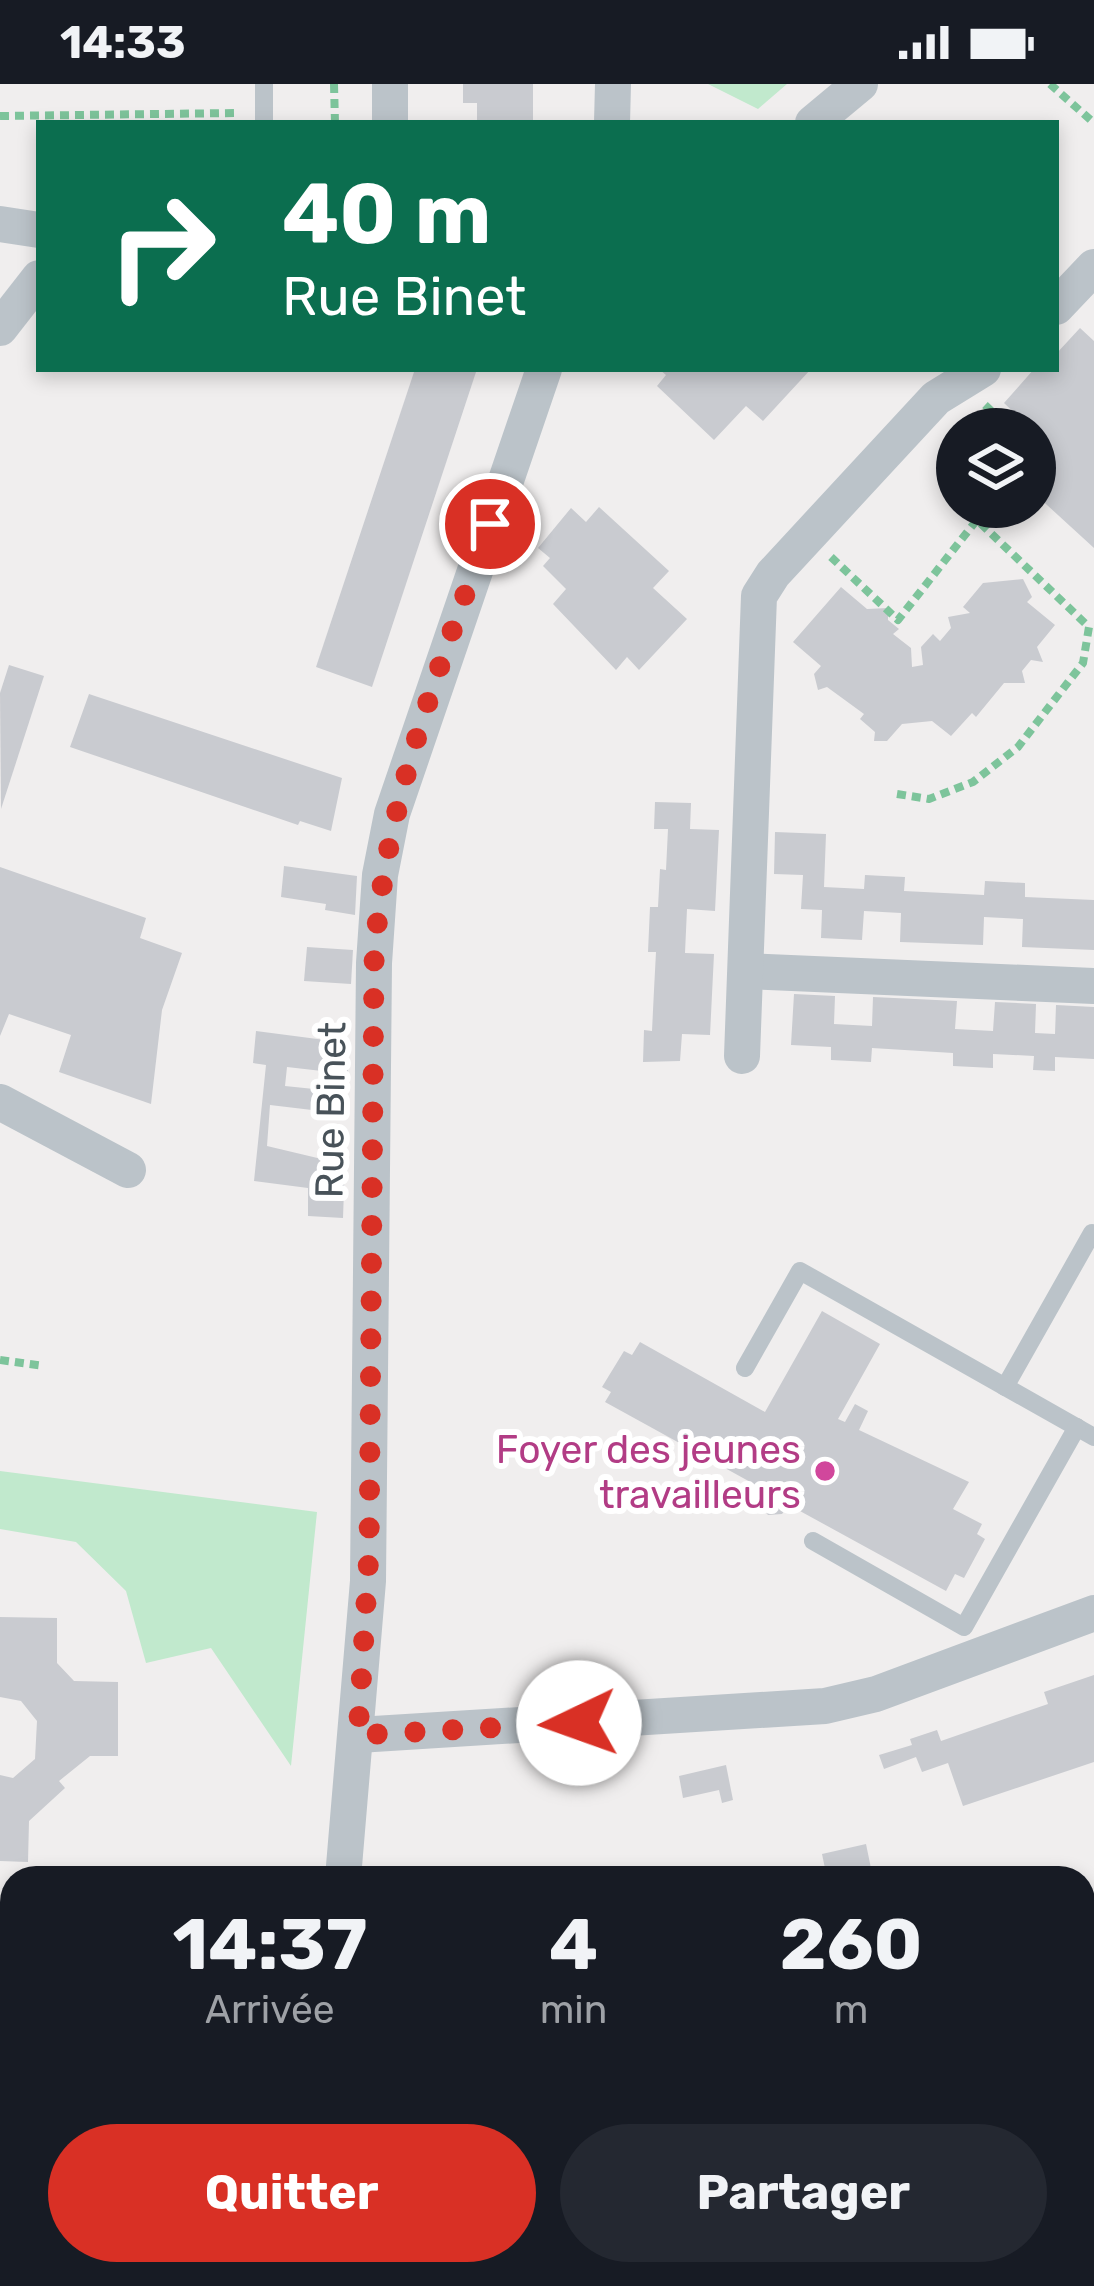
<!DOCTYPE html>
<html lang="fr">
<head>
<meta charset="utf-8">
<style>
  :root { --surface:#171b24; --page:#242831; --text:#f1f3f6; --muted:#9ea1a6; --accent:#d93025 }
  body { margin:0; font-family:Rubik,sans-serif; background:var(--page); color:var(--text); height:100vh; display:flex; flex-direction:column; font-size:45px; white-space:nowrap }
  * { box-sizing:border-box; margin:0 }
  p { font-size:39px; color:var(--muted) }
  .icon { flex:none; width:66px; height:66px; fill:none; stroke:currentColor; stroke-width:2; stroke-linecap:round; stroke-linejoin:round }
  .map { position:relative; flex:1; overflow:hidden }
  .sheet { position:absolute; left:0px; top:1782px; width:1095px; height:420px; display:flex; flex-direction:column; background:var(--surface); border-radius:36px 36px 0 0; box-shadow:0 6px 18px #0003 }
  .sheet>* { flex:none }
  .banner { position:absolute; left:36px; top:36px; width:1023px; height:252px; border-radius:0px; box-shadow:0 6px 18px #0003; background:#0b6e4f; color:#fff; overflow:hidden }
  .controls { position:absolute; left:936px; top:324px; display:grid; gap:24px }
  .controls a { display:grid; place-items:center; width:120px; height:120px; border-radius:50%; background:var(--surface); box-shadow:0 6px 18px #0003; font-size:60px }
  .pin { position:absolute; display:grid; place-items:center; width:102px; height:102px; color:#fff; margin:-51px; border:6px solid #fff; border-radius:50%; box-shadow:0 3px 12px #0007 }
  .me { position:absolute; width:132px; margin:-66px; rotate:267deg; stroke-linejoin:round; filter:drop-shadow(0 0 9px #0008) }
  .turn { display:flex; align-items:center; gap:42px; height:252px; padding:0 48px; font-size:54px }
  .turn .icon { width:156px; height:156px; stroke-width:2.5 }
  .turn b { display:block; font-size:84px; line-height:102px }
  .eta { display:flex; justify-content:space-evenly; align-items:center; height:204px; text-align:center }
  .eta b { font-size:72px; font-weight:700; line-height:84px }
  .cta { display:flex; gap:24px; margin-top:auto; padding:24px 48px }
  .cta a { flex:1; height:138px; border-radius:72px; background:var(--accent); color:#fff; font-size:48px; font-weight:700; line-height:138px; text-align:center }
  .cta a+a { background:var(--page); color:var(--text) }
  .status { display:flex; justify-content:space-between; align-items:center; height:84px; padding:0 60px; background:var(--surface); direction:ltr }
  .status svg { height:33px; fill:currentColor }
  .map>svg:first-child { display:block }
  .green { fill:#c1e9cd }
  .building { fill:#c9cbd0 }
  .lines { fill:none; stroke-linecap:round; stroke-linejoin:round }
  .path { stroke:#7dc49b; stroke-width:8; stroke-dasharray:9 6; stroke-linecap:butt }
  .lane { stroke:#bbc3c9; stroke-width:18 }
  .street { stroke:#bbc3c9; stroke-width:36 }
  .route { stroke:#d93025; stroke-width:21; stroke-dasharray:0 37.8 }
  .hotel-dot { fill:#d1479c; stroke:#fff; stroke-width:4.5 }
  .labels { text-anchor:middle; stroke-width:12; stroke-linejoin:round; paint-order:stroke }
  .street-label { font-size:39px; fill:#485259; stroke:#fff }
  .hotel-label { font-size:39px; fill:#b23c85; stroke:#fff; text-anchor:end }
</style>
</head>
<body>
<div class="status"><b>14:33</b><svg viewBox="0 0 49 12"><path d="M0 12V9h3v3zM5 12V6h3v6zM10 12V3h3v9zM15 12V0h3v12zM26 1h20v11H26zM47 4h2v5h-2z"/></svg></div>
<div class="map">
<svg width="1094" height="2202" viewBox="0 0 1094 2202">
  <rect width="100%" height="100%" fill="#f0eeee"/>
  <g class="green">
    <polygon points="708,0 787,0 758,25"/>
    <polygon points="0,1387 317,1428 291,1682 211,1564 146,1579 126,1507 76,1458 0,1445"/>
    <polygon points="1094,1981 1094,2199 718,2202 719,2190 1083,2190 1083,1989"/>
  </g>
  <g class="building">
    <polygon points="463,0 533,0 533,39 477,39 477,19 463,19"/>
    <polygon points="1080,244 1094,257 1094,464 1035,410 1035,345 1023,345 1022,336 1004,319 1034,285 1056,285 1056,270"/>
    <polygon points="415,285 477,285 372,603 316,583"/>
    <polygon points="659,285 811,285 763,337 746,322 714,356 657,302 666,291"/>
    <polygon points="599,423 669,487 653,504 687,535 639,586 627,573 616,586 553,520 566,505 543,482 550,474 538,464 571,424 586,438"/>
    <polygon points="1023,495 1032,513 1027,518 1055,541 1037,563 1043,578 1031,576 1022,587 1025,599 1004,599 976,633 972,629 951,652 932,637 902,640 887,657 874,657 875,648 860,635 864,630 827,603 818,606 814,590 821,582 793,558 841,503 867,525 888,524 888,536 899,545 893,550 911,564 912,583 923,581 921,563 933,550 940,557 951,544 948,533 970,529 963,523 983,499"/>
    <polygon points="9,581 44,592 1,725 0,609"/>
    <polygon points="89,610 342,694 331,747 300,737 298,741 70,663"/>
    <polygon points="655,718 691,719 690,745 719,746 715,827 687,825 685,869 714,870 710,951 682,950 680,977 643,978 644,946 652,947 654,906 656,868 648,868 650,823 658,823 660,785 666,786 668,745 654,745"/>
    <polygon points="775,748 826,750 824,803 864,805 865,791 884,792 905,793 904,807 984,811 985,797 1025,799 1025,813 1094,816 1094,866 1022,863 1023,835 984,833 983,861 900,858 901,829 864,827 862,856 821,854 822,826 801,825 803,791 774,790"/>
    <polygon points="284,782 357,792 355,831 325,826 326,820 281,813"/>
    <polygon points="0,783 146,834 140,854 182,869 162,926 151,1020 59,988 71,951 9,930 0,952"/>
    <polygon points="307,863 353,866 351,900 304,897"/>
    <polygon points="794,910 835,912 834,940 872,942 873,913 957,917 955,945 993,947 995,918 1036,920 1035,949 1055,950 1056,921 1094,923 1094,975 1055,973 1055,987 1033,986 1034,972 993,970 993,984 953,982 953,969 872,964 871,978 831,976 831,963 791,961"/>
    <polygon points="256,947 348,959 348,990 287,983 285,1002 314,1005 312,1026 270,1021 267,1062 330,1077 331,1049 346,1050 343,1134 308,1132 308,1104 254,1097 266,981 253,979"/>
    <polygon points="822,1227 880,1260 838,1335 845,1338 855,1320 868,1327 859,1346 969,1398 953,1425 982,1440 977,1450 985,1455 964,1494 955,1490 946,1507 789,1421 782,1430 768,1431 758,1419 763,1405 605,1318 611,1308 602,1303 624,1267 632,1271 640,1258 765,1328"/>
    <polygon points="0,1533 57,1534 57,1579 74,1597 118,1598 118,1672 90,1672 59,1697 65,1704 29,1737 28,1778 0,1777 0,1691 13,1694 35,1675 37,1637 21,1617 0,1613"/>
    <polygon points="1094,1591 1094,1678 963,1722 948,1679 922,1688 916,1673 884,1685 879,1671 912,1661 910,1655 937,1646 941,1657 1048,1620 1044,1608"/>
    <polygon points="726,1681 733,1716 722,1719 719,1706 683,1714 679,1692"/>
    <polygon points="866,1760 873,1794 827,1794 822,1770"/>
    <polygon points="0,1844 12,1845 12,1873 0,1872"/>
    <rect x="0" y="2064" width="12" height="53"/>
    <polygon points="214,2190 260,2190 260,2202 213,2202"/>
    <polygon points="331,2190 391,2190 390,2202 329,2202"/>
  </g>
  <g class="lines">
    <g class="path">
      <polyline points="334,0 335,39"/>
      <polyline points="1050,0 1094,39"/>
      <polyline points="0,32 238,29"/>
      <polyline points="985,321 1010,345"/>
      <polyline points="831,473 898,536 987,423"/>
      <polyline points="897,710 929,715 973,698 1018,663 1083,579 1089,543 977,436"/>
      <polyline points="0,1276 44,1282"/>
    </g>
    <g class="lane">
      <polyline points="264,39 264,0"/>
      <polyline points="745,1284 800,1187 1094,1353"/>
      <polyline points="1005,1303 1092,1149"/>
      <polyline points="813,1457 964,1543 1077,1343"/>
    </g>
    <g class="street">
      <polyline points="390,39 390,0"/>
      <polyline points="612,39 613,0"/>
      <polyline points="813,39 860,0"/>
      <polyline points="0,140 39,146"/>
      <polyline points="1056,223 1094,183"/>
      <polyline points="0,244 39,194"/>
      <polyline points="746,887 1094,902"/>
      <polyline points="742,972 759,512 773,490 936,314 983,285"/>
      <polyline points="0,1018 128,1086"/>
      <polyline points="358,1651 825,1622 876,1610 1094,1529"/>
      <polyline points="343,1794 368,1497 374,879 380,791 392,730 544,285"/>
      <polyline points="298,2202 300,2190"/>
    </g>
  </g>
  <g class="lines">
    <path class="route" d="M490 440C439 587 383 721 374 879L369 1469 358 1651 579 1639"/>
  </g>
  <circle class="hotel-dot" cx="825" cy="1387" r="12"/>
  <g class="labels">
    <g class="street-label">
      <text transform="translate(330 1026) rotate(-89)" y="14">Rue Binet</text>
    </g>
    <g class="hotel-label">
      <text x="801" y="1379">Foyer des jeunes<tspan x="801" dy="45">travailleurs</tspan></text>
    </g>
  </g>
</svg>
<div class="controls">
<a><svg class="icon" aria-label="layers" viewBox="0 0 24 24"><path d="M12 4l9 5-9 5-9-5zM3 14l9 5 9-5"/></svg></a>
</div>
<div class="pin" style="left:490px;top:440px;background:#d93025"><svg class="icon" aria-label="arrive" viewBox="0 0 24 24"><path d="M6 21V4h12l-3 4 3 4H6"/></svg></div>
<svg class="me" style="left:579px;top:1639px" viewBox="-20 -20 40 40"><circle r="19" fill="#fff"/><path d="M0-13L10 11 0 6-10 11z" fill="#d93025"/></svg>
<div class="banner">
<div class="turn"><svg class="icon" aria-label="right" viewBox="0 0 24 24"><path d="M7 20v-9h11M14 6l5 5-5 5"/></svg><div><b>40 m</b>Rue Binet</div></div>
</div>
<section class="sheet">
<div class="eta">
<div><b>14:37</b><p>Arrivée</p></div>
<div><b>4</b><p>min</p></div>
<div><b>260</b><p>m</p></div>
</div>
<div class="cta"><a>Quitter</a><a>Partager</a></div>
</section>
</div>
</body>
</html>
